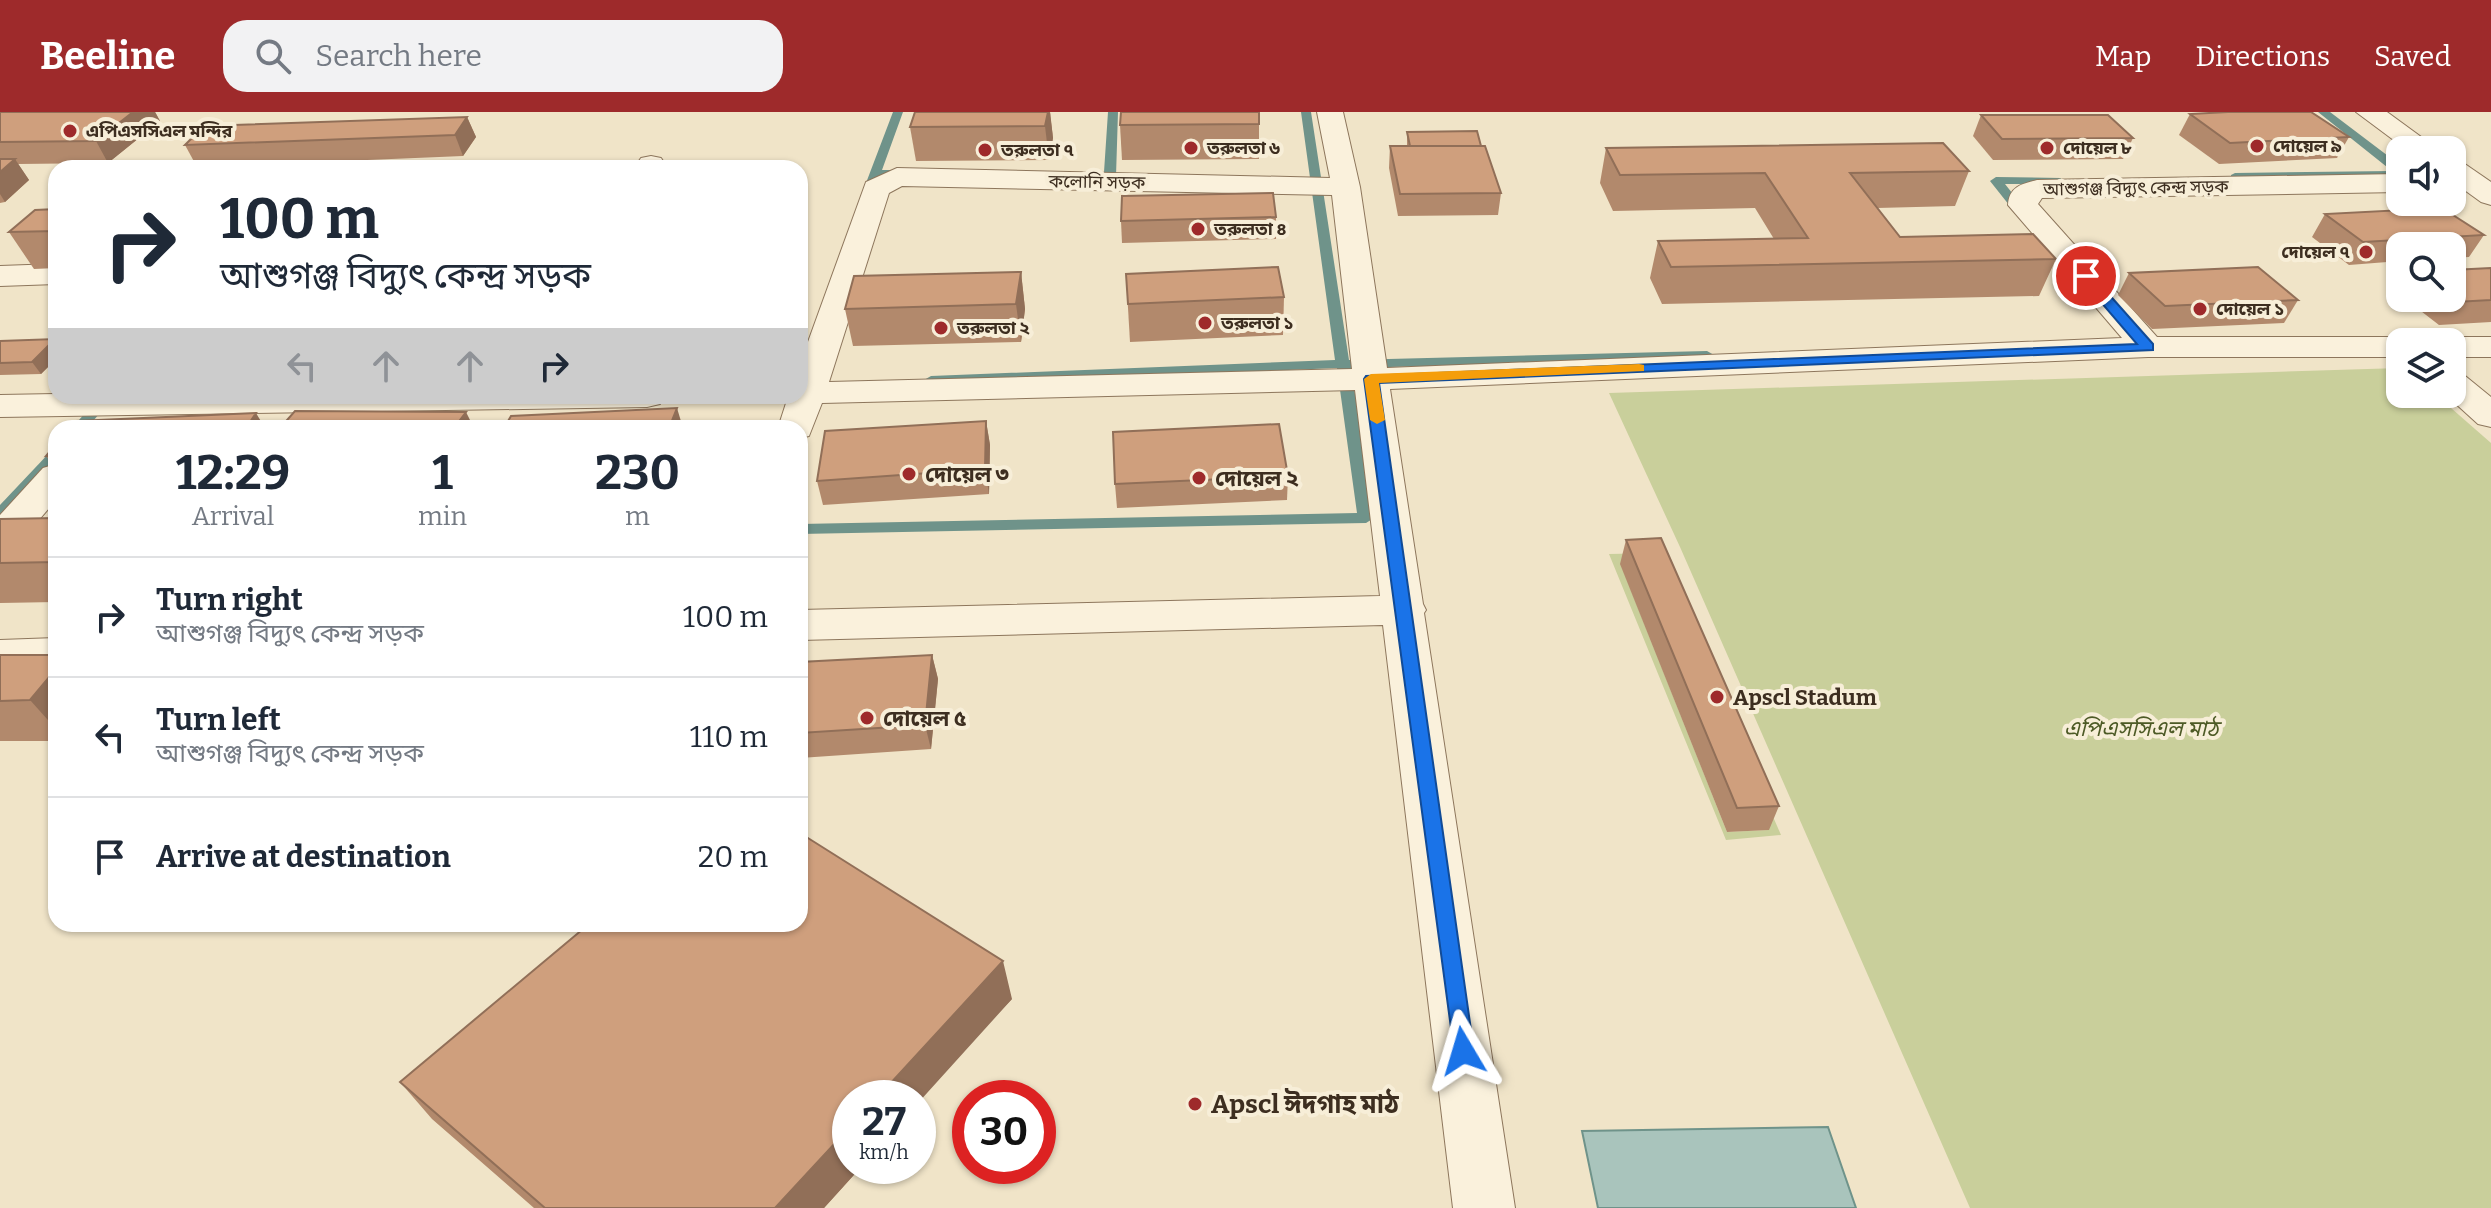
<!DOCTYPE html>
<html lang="en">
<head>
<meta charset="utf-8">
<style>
  :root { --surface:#fff; --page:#f2f2f3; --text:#1f2937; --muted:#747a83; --line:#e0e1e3; --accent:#9e2a2b }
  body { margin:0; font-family:Bitter,"Noto Sans Bengali",serif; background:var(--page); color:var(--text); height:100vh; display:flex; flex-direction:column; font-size:30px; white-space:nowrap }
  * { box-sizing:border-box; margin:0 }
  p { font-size:26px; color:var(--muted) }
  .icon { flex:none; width:44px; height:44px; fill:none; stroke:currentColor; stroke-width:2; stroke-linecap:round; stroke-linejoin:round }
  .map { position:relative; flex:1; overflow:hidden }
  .sheet { position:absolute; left:48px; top:308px; width:760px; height:512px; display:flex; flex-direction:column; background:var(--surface); border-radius:24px; box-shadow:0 2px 6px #0004 }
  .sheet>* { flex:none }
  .guide { position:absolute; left:48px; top:48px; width:760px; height:244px; border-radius:24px; box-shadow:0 2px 6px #0004; background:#fff; color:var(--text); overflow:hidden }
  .tools { position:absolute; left:2386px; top:24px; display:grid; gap:16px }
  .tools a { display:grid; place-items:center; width:80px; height:80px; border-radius:16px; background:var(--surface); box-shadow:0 2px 6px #0004; font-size:40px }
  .speed { position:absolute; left:832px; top:968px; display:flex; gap:16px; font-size:40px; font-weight:700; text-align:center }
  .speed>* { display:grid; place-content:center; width:104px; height:104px; border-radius:50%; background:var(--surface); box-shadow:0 2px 6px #0004; line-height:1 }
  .speed small { font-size:20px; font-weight:400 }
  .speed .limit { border:12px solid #d22; background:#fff; color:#111 }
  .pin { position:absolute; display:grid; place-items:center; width:68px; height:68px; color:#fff; margin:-34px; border:4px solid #fff; border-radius:50%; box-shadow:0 2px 8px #0007 }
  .me { position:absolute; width:88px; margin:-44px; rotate:353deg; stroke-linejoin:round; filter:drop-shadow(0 0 6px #0008) }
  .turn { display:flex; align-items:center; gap:28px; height:168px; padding:0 40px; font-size:36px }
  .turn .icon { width:104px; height:104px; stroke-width:2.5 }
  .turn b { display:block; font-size:56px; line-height:68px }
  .lanes { display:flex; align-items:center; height:76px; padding:0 40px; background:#0003; justify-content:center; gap:40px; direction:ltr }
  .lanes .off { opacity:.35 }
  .eta { display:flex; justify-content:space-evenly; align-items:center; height:136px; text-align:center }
  .eta b { font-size:48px; font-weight:700; line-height:56px }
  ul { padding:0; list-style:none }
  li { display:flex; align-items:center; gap:24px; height:120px; padding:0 40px; border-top:2px solid var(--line) }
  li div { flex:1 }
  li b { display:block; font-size:30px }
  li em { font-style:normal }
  header { display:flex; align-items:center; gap:48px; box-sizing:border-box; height:112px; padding:0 40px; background:var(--accent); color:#fff }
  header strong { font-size:38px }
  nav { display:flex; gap:44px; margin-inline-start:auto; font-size:28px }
  .search { width:560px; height:72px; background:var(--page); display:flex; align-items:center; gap:20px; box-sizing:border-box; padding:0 28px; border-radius:24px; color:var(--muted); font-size:30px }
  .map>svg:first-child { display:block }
  .green { fill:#c9cf9b; fill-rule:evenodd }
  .water { fill:#a9c4bc; stroke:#6f938a; stroke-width:2 }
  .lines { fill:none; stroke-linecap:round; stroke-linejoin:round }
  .stream { fill:#6f938a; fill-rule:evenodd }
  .street-casing { stroke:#8d765c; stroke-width:2 }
  .street { fill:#faf1dc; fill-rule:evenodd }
  .wall { fill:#b2896c }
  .shaded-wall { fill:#916f58 }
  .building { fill:#cf9f7d; stroke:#916f58; stroke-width:2 }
  .route { fill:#1a73e8; stroke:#114b97; stroke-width:2 }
  .slow { fill:#f59e0b }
  .poi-dot { fill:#9e2a2b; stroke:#f7eed8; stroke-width:3 }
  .labels { text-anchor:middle; stroke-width:8; stroke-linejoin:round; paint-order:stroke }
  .far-poi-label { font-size:18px; font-weight:bold; fill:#3d2e20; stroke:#f7eed8; text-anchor:start }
  .far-street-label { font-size:18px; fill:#3d2e20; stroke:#f7eed8 }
  .poi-label { font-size:22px; font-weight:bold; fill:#3d2e20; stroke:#f7eed8; text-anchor:start }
  .park-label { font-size:22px; font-style:italic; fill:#4d5a26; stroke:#f7eed8 }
  .near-poi-label { font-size:26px; font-weight:bold; fill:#3d2e20; stroke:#f7eed8; text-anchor:start }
</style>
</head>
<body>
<header>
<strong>Beeline</strong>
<div class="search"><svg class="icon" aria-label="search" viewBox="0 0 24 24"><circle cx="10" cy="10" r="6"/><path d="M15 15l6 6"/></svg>Search here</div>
<nav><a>Map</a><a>Directions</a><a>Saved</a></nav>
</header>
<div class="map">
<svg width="2491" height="1096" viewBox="0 0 2491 1096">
  <rect width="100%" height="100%" fill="#f0e4c8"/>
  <g class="green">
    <polygon points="2400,256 2400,282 2435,282 2491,331 2491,1096 1970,1096 1680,435 1609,281"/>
    <path d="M1658 441 1781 723 1726 728 1609 442ZM1621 453 1768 718 1727 720Z"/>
  </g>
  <polygon class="water" points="1828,1015 1856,1096 1598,1096 1582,1019"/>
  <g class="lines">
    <g class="stream">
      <polygon points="893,0 903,0 882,58 907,58 913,62 907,66 880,66 876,74 868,74 866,71"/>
      <polygon points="1108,0 1118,0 1116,64 1110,68 1085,66 1085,62 1104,60"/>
      <polygon points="1301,0 1311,0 1349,248 1707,239 1714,243 1707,247 1351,256 1374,406 1366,411 800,422 800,412 1357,401 1337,256 931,272 924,268 931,264 1335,248"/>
      <polygon points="2318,0 2330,0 2400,53 2400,66 2231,67 2231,63 2235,61 2392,59"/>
      <polygon points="2061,66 2061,70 2057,72 2005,72 2031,105 2025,109 2021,108 1990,69 1996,65"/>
      <polygon points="100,284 110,284 112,287 87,316 72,316"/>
      <polygon points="56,337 56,351 6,407 0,408 0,393 51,339"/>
    </g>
    <defs>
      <g id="street">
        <path d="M1317 0H1343L1360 75 1387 256 2122 226 2008 93C2009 75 2021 72 2037 68L2400 62V80L2042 86 2038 92 2157 225H2400L2414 230H2400V245H2148L1390 277 1423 492 1426 498 1424 501 1515 1096H1453L1383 513 800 528V498L1380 484 1355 278 822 291 809 324 800 326V316H778L787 288 784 284H800V252L866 70 897 56 1330 66ZM902 74 1332 83 1352 257 829 270 889 81Z"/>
        <polygon points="2356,0 2387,0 2439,38 2407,38"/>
        <polygon points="651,44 661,46 665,52 662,56 634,56 641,46"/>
        <polygon points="2452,47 2462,50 2491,70 2491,93 2481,90 2452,69"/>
        <polygon points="56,152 56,172 0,174 0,154"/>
        <polygon points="2452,225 2491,225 2491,245 2452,245 2452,230 2438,230"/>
        <polygon points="2452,259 2464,263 2491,285 2491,315 2478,312 2445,282 2452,282"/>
        <polygon points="0,283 56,282 665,284 660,292 647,295 0,305"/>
        <polygon points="56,352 56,388 14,437 0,441 0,403 43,356"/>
        <polygon points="56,526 56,556 0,558 0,528"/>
      </g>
    </defs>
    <use href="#street" class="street-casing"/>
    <use href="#street" class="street"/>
  </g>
  <g class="wall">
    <polygon points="0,0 155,0 160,9 108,51 18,52 29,68 5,90 0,91"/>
    <polygon points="915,0 1050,0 1053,26 1049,48 916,49 910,15"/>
    <polygon points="2190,2 2349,25 2337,46 2219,52 2179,23"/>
    <polygon points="1981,3 2133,26 2123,47 1993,48 1973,24"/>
    <polygon points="467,5 476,25 463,44 197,55 185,33"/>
    <polygon points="1259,12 1259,47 1122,48 1120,13"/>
    <polygon points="1407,20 1481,34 1501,81 1498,103 1398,104 1389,56 1390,34 1407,34"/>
    <polygon points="1606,36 1969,59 1955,94 1877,96 1900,125 2056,147 2039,184 1662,192 1650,166 1658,129 1774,127 1755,96 1613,99 1600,71"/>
    <polygon points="56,97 56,156 34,157 9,120"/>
    <polygon points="2325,102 2484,123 2469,145 2452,146 2452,134 2400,134 2400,149 2349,153 2312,125"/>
    <polygon points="1276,105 1276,127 1122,131 1121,109"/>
    <polygon points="2491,156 2491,210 2439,213 2404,186 2452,186"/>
    <polygon points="1021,160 1025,197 1021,230 853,234 845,197"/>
    <polygon points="2129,161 2298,188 2284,211 2152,217 2118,183"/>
    <polygon points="1126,162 1284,185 1283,223 1130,230"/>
    <polygon points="55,227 56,247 41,262 0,263 0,229"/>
    <polygon points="986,309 990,333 989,382 823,393 817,369"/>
    <polygon points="56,332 56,358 46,344"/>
    <polygon points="1288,364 1287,388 1117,396 1115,372"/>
    <polygon points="56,406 56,490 0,491 0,451"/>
    <polygon points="1626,428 1779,694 1769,718 1727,720 1620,452"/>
    <rect x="0" y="543" width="56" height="86"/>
    <polygon points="932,543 938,567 931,637 800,646 800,550"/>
    <polygon points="1012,887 850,1054 862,1054 824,1096 534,1096 432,1007 400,970"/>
  </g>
  <g class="shaded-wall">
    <polygon points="133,0 155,0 160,9 108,51 96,29"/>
    <polygon points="1048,0 1050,0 1053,26 1049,48 1045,14"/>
    <polygon points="467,5 476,25 463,44 455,23"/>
    <polygon points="15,47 29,68 5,90 0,82 0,60"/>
    <polygon points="1021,160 1025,197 1021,230 1016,192"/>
    <polygon points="55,227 56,247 41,262 32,250"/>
    <polygon points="677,296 683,316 669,316"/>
    <polygon points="466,300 474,316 454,316"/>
    <polygon points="256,301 265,316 246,316"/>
    <polygon points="986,309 990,333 989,382 985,357"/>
    <polygon points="932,543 938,567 931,637 925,613"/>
    <polygon points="56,557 56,617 30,588"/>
    <polygon points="1003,849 1012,887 918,991 918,986 877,986"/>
    <polygon points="850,1015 850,1054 862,1054 824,1096 775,1096"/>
  </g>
  <g class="building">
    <polygon points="0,0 133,0 96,29 0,30"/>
    <polygon points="915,0 1048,0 1045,14 910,15"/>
    <polygon points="1121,0 1259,0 1259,12 1120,13"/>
    <polygon points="2228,0 2311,0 2349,25 2230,31 2190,2"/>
    <polygon points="1981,3 2108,3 2133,26 2002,27"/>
    <polygon points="467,5 455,23 185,33 204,14"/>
    <polygon points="1477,19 1481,34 1410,34 1407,20"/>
    <polygon points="1943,31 1969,59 1850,61 1900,125 2033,122 2056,147 1671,155 1658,129 1808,126 1765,61 1620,63 1606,36"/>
    <polygon points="1390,34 1485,34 1501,81 1400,82"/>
    <polygon points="0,47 15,47 0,60"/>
    <polygon points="1273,81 1276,105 1121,109 1122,84"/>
    <polygon points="2442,96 2484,123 2363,130 2325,102"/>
    <polygon points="56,97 56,119 9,120 35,98"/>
    <polygon points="1278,155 1284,185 1128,192 1126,162"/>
    <polygon points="2258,155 2298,188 2165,194 2129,161"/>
    <polygon points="2491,156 2491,188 2455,190 2450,186 2452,186 2452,158"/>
    <polygon points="1021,160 1016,192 845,197 854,164"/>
    <polygon points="55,227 32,250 0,251 0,229"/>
    <polygon points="677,296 669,316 504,316 511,304"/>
    <polygon points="295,299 466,300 454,316 280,316"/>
    <polygon points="256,301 246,316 70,316 76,309"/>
    <polygon points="986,309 985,357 817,369 825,319"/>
    <polygon points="1279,312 1288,364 1115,372 1113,320"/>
    <polygon points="56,332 56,343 46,344"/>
    <polygon points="56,406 56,450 0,451 0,407"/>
    <polygon points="1661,426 1779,694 1737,696 1626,428"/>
    <polygon points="0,543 56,543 56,557 30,588 0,589"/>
    <polygon points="932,543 925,613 800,621 800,550"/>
    <polygon points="800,721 1003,849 877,986 850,986 850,1015 775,1096 545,1096 400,970 589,812 800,812"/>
  </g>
  <polygon class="route" points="2081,161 2090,161 2153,232 2153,238 1379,271 1474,939 1471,946 1463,949 1455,946 1364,267 1366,264 2137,232 2081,167"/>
  <polygon class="slow" points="1639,252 1644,253 1644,259 1379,271 1385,308 1377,312 1370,308 1364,267 1371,262"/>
  <g class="poi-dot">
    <circle cx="70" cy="19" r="8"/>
    <circle cx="2257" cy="34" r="8"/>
    <circle cx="1191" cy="36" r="8"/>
    <circle cx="2047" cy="36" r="8"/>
    <circle cx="985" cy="38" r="8"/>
    <circle cx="1198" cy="117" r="8"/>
    <circle cx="2366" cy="140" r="8"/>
    <circle cx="2200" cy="197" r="8"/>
    <circle cx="1205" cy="211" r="8"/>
    <circle cx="941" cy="216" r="8"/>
    <circle cx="909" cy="362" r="8"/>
    <circle cx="1199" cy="366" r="8"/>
    <circle cx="1717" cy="585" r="8"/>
    <circle cx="867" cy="606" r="8"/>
    <circle cx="1195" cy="992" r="8"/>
  </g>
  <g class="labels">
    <g class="far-poi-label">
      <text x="86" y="25">এপিএসসিএল মন্দির</text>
      <text x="2273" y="40">দোয়েল ৯</text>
      <text x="1207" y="42">তরুলতা ৬</text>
      <text x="2063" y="42">দোয়েল ৮</text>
      <text x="1001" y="44">তরুলতা ৭</text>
      <text x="1214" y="123">তরুলতা ৪</text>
      <text x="2350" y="146" text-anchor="end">দোয়েল ৭</text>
      <text x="2216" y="203">দোয়েল ১</text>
      <text x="1221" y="217">তরুলতা ১</text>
      <text x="957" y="222">তরুলতা ২</text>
    </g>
    <g class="far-street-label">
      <text transform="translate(1097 70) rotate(1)" y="6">কলোনি সড়ক</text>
      <text transform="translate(2136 76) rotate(-1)" y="6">আশুগঞ্জ বিদ্যুৎ কেন্দ্র সড়ক</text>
    </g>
    <g class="poi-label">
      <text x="925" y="370">দোয়েল ৩</text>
      <text x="1215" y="374">দোয়েল ২</text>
      <text x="1733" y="593">Apscl Stadum</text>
      <text x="883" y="614">দোয়েল ৫</text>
    </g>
    <g class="park-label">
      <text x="2141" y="624">এপিএসসিএল মাঠ</text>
    </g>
    <g class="near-poi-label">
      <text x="1211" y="1001">Apscl ঈদগাহ মাঠ</text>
    </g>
  </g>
</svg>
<div class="tools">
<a><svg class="icon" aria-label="sound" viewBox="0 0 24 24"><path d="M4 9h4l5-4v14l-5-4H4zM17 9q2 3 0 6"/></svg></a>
<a><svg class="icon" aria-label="search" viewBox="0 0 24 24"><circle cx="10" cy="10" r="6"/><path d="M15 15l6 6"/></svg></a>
<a><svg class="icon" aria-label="layers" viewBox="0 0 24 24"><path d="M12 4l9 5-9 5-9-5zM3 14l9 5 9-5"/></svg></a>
</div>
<div class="speed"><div>27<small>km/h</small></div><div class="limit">30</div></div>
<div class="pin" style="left:2086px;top:164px;background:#d93025"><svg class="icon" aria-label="arrive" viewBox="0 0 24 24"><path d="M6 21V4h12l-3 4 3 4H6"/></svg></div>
<svg class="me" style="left:1463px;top:939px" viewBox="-20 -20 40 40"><path d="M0-17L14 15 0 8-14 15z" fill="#1a73e8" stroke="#fff" stroke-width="4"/></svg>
<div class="guide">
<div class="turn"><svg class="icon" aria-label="right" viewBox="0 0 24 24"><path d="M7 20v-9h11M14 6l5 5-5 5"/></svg><div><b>100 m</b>আশুগঞ্জ বিদ্যুৎ কেন্দ্র সড়ক</div></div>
<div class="lanes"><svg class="icon off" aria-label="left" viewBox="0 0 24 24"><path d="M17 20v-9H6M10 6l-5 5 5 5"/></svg><svg class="icon off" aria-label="ahead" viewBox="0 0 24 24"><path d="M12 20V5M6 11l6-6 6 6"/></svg><svg class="icon off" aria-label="ahead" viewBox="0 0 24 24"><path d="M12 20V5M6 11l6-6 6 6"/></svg><svg class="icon" aria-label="right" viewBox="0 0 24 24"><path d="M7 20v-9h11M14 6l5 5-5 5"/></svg></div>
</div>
<section class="sheet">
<div class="eta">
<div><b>12:29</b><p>Arrival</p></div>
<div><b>1</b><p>min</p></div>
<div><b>230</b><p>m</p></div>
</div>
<ul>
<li><svg class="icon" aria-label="right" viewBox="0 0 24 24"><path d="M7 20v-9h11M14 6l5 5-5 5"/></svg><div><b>Turn right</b><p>আশুগঞ্জ বিদ্যুৎ কেন্দ্র সড়ক</p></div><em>100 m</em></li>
<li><svg class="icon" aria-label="left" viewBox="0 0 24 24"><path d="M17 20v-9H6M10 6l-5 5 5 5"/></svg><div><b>Turn left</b><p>আশুগঞ্জ বিদ্যুৎ কেন্দ্র সড়ক</p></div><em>110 m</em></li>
<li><svg class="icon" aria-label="arrive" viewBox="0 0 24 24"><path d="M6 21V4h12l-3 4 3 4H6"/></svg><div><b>Arrive at destination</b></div><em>20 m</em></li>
</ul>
</section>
</div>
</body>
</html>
